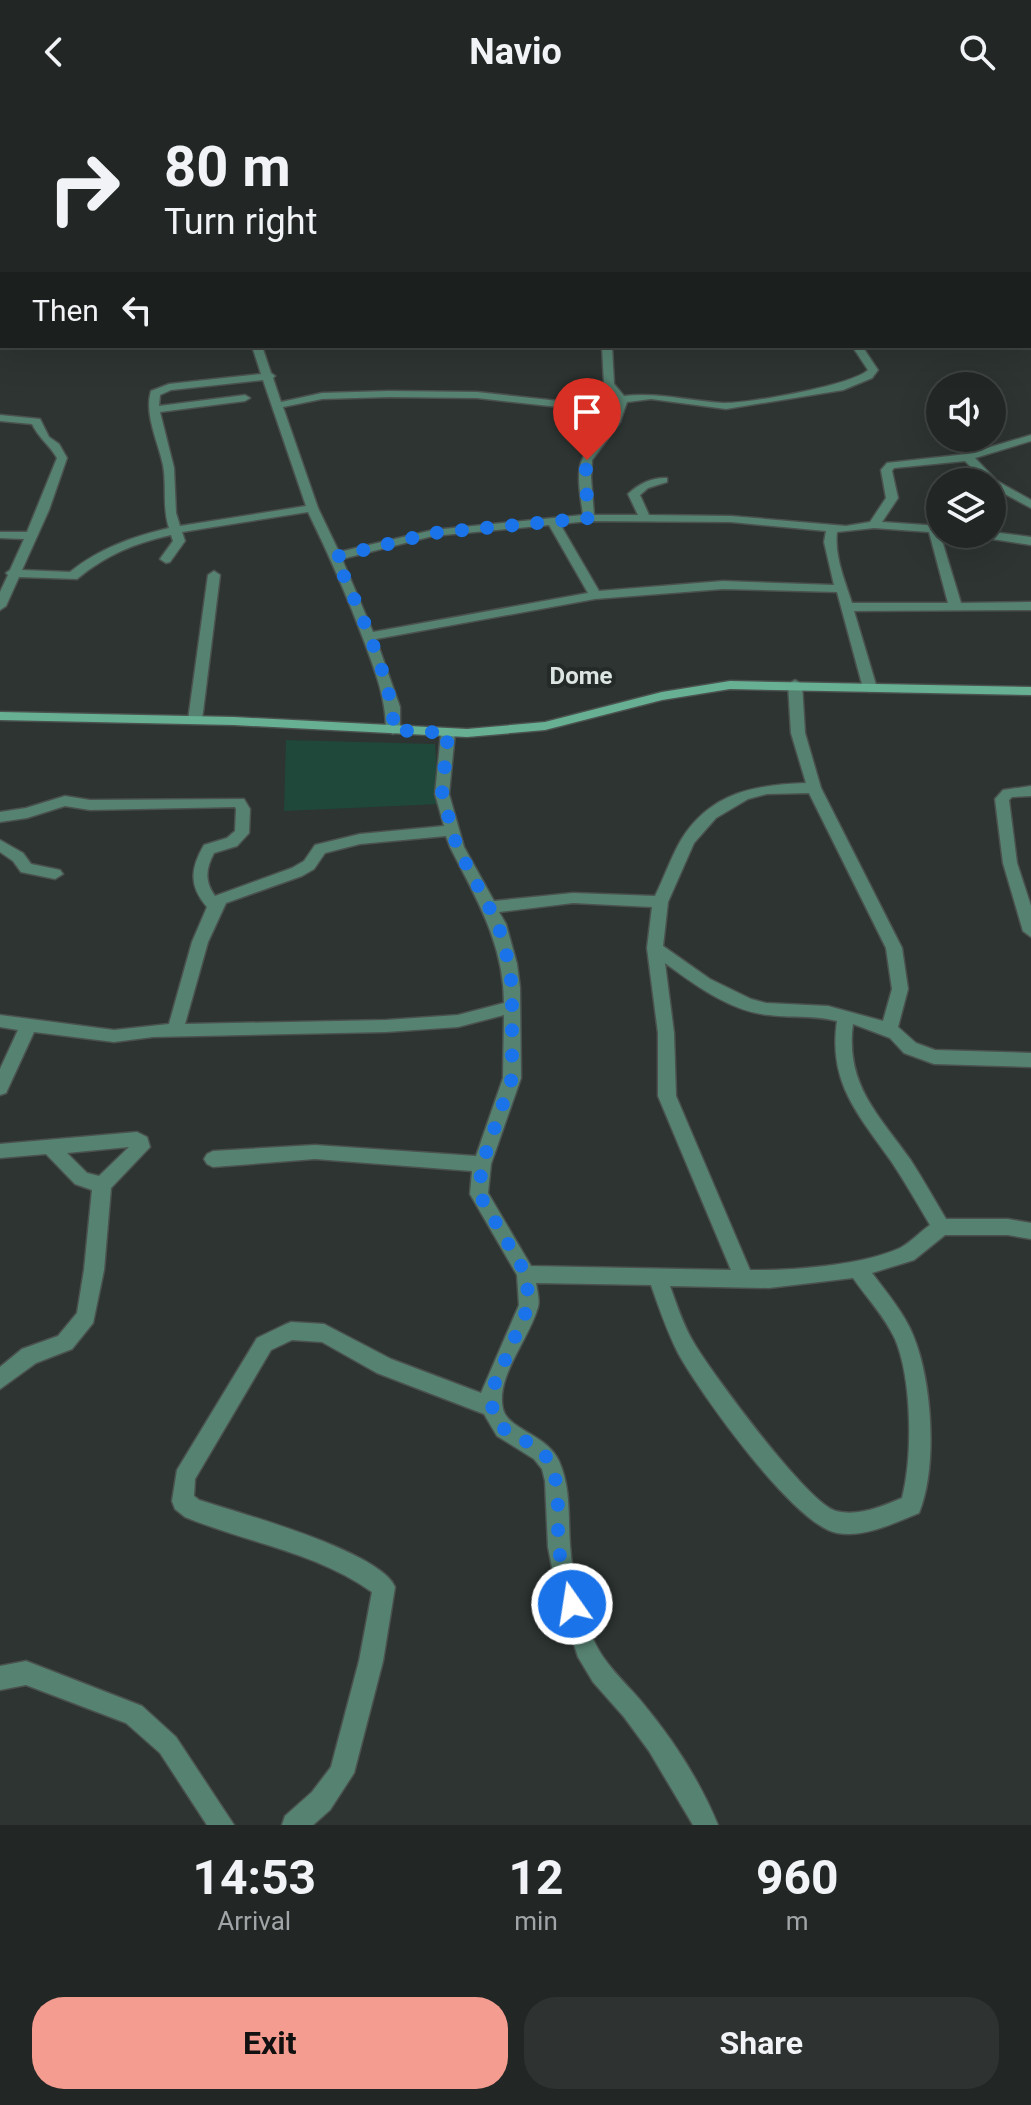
<!DOCTYPE html>
<html lang="en">
<head>
<meta charset="utf-8">
<style>
  :root { --surface:#222725; --page:#2e3332; --text:#f1f3f6; --muted:#a2a5a7; --line:#3f4442; --accent:#f59c90 }
  body { margin:0; font-family:Roboto,sans-serif; background:var(--page); color:var(--text); height:100vh; display:flex; flex-direction:column; font-size:30px; white-space:nowrap }
  * { box-sizing:border-box; margin:0 }
  p { font-size:26px; color:var(--muted) }
  .icon { flex:none; width:44px; height:44px; fill:none; stroke:currentColor; stroke-width:2; stroke-linecap:round; stroke-linejoin:round }
  .map { position:relative; height:1721px; overflow:hidden }
  .side { display:flex; flex-direction:column; background:var(--surface); flex:1 }
  .side>* { flex:none }
  .hud { position:absolute; left:0px; top:0px; width:1032px; height:244px; box-shadow:0 8px 32px #0002,0 0 0 2px var(--line); background:#222725; color:var(--text); overflow:hidden }
  .fabs { position:absolute; left:926px; top:268px; display:grid; gap:16px }
  .fabs a { display:grid; place-items:center; width:80px; height:80px; border-radius:50%; background:var(--surface); box-shadow:0 8px 32px #0002,0 0 0 2px var(--line); font-size:40px }
  .pin { position:absolute; display:grid; place-items:center; width:68px; height:68px; color:#fff; margin:-82px -34px; border-radius:50% 50% 50% 0; rotate:-45deg; box-shadow:0 0 8px #0007 }
  .pin .icon { rotate:45deg }
  .me { position:absolute; width:88px; margin:-44px; rotate:347deg; stroke-linejoin:round; filter:drop-shadow(0 0 6px #0008) }
  .turn { display:flex; align-items:center; gap:28px; height:168px; padding:0 32px; font-size:36px }
  .turn .icon { width:104px; height:104px; stroke-width:2.5 }
  .turn b { display:block; font-size:56px; line-height:68px }
  .then { display:flex; align-items:center; height:76px; padding:0 32px; background:#0003; gap:16px; font-size:30px }
  .eta { display:flex; justify-content:space-evenly; align-items:center; height:136px; text-align:center }
  .eta b { font-size:48px; font-weight:700; line-height:56px }
  .button { display:flex; gap:16px; margin-top:auto; padding:16px 32px }
  .button a { flex:1; height:92px; border-radius:32px; background:var(--accent); color:#111; font-size:32px; font-weight:700; line-height:92px; text-align:center }
  .button a+a { background:var(--page); color:var(--text) }
  header { display:flex; justify-content:space-between; align-items:center; height:104px; padding:0 32px; background:var(--surface); font-size:36px; font-weight:700 }
  .map>svg:first-child { display:block }
  .green { fill:#1f483a }
  .lines { fill:none; stroke-linecap:round; stroke-linejoin:round }
  .street-casing { stroke:#4a514e; stroke-width:3 }
  .secondary-casing { stroke:#4a514e; stroke-width:3 }
  .street { fill:#568271; fill-rule:evenodd }
  .secondary { fill:#67b094; fill-rule:evenodd }
  .route { stroke:#1a73e8; stroke-width:14; stroke-dasharray:0 25.2 }
  .labels { text-anchor:middle; stroke-width:8; stroke-linejoin:round; paint-order:stroke }
  .quarter-label { font-size:24px; font-weight:bold; fill:#dde5e2; stroke:#242a27 }
</style>
</head>
<body>
<header><svg class="icon" aria-label="back" viewBox="0 0 24 24"><path d="M15 5l-7 7 7 7"/></svg>Navio<svg class="icon" aria-label="search" viewBox="0 0 24 24"><circle cx="10" cy="10" r="6"/><path d="M15 15l6 6"/></svg></header>
<div class="map">
<svg width="1031" height="1721" viewBox="0 0 1031 1721">
  <rect width="100%" height="100%" fill="#2d3431"/>
  <polygon class="green" points="286,636 435,640 439,700 284,707"/>
  <g class="lines">
    <defs>
      <g id="street">
        <polygon points="679,0 686,0 687,2 676,2"/>
        <polygon points="707,0 764,0 767,2 704,2"/>
        <polygon points="778,0 787,0 776,2"/>
        <polygon points="857,0 866,0 868,2 859,2"/>
        <polygon points="967,0 976,0 978,2 969,2"/>
        <polygon points="1027,0 1031,0 1031,4 1026,2"/>
        <rect x="1030" y="57" width="1" height="5"/>
        <rect x="0" y="71" width="2" height="4"/>
        <rect x="1030" y="113" width="1" height="6"/>
        <rect x="1030" y="210" width="1" height="6"/>
        <path d="M252 242H262L271 269 275 272 273 274 281 298 322 289 389 287 477 288 568 298 614 293 604 280 602 242H612L614 280 624 292C658 288 689 297 723 299 747 300 853 281 868 266L852 242H862L878 266 872 274 843 286 726 305 651 295 627 298 620 318 592 356 591 373 594 411H638L628 390C638 380 653 373 667 374V378L648 384 640 391 649 411 731 412 846 422 870 418 886 394 881 366 887 359 967 350 1031 331V337L975 354 997 377 1031 396V404L992 383V378H986L965 357 894 364 892 367 898 394 882 418 940 422V430L961 499 1031 498V506L854 507 877 584 870 588 863 584 837 488 723 485 595 495 376 535 400 603V626L393 630 386 626C386 594 375 567 364 537 348 494 329 451 308 408L182 428 185 437 170 458 166 459 160 455 173 437 171 431C135 439 106 451 77 475L19 473 6 502 0 506V488L8 471 6 469 10 466 24 435 0 434V428H27L57 354C49 340 40 336 32 320L0 317V311L40 315 49 333 59 340 67 354 49 406 22 466 70 468C100 444 132 433 169 424 162 403 167 382 163 361 158 337 144 311 151 287L169 280 261 270ZM263 276 306 402 180 422 176 409 174 364 160 308 245 297 250 294 245 291 159 302 160 291 171 286ZM389 293 477 294 568 304 616 299C607 326 595 332 583 354 575 369 581 394 583 411L433 426 339 448 318 404 283 303 322 295ZM589 417 731 418 826 427 824 438 834 481 723 477 599 487 560 420ZM549 421 588 489 373 528 342 455 433 432ZM874 424 929 428 948 499H852C845 477 834 452 837 428Z"/>
        <polygon points="992,428 1031,433 1031,441 979,433 973,430"/>
        <polygon points="214,467 220,471 202,616 195,620 188,616 208,471"/>
        <path d="M795 576 802 580 805 629 821 684 902 844 908 885 898 923 916 939 935 946 1031 949V963L934 960 904 949 890 934 853 920C845 980 878 1010 910 1055 923 1075 934 1095 946 1115H1008L1031 1119V1135L1008 1131H945L914 1156 872 1169C887 1189 904 1209 913 1231 932 1277 938 1362 919 1409 894 1419 865 1434 837 1429 794 1421 700 1289 678 1249 667 1227 659 1204 651 1181L536 1179C537 1186 540 1196 538 1203 530 1234 495 1273 503 1305 508 1326 547 1330 559 1357 571 1384 568 1412 570 1441 572 1472 581 1506 593 1535 604 1560 624 1577 641 1597 672 1634 700 1677 718 1721H693L649 1647 624 1613 593 1578 578 1553 556 1484 548 1443 545 1377 542 1365 534 1355 497 1332 484 1310 377 1269 322 1238 292 1236 271 1246 195 1375 194 1392 199 1396C239 1409 380 1447 395 1483L383 1557 354 1669 330 1706 313 1721H282L285 1712 312 1688 331 1663 359 1557 372 1488C316 1448 248 1439 185 1413L175 1405 172 1397 177 1366 257 1234 284 1221 291 1218 324 1220 391 1255 481 1289 519 1201 517 1171 470 1090 472 1067 315 1055 213 1063 207 1060 204 1055 207 1050 213 1047 315 1041 476 1052 503 974 504 911 458 923 386 928 153 933 114 938 34 928 6 989 0 991V965L18 926 0 923V911L114 926 169 920 192 838 207 803C189 782 190 765 204 741L227 734 235 727 236 705 235 703 90 706 65 702 27 714 0 718V708L26 704 65 692 90 696 244 695 250 705 249 729 237 742 214 749C206 764 204 777 215 792L292 764 304 757 315 741 360 730 444 722 435 690 441 629 448 625 455 629 449 690 464 743 494 797 573 789 655 792C664 774 671 753 681 736 711 688 755 681 806 679L791 629 788 580ZM809 689 886 844 892 885 883 917 828 902 766 899 751 895 710 875 663 842 668 798 694 739 716 714 748 695 767 690ZM446 732 450 743C476 794 504 840 504 899L458 911 386 916 185 920 208 838 226 799 302 772 314 765 325 749 360 740ZM573 799 652 803 647 844 658 929V992L731 1166 531 1162 488 1089 491 1060 521 974 520 884 517 860 506 820 499 808ZM665 859C695 881 731 908 769 911 792 914 815 911 837 917 828 978 857 1009 891 1057 905 1078 917 1099 930 1121 920 1128 910 1139 900 1144 863 1161 791 1167 750 1166L676 992 674 929ZM853 1174C867 1194 885 1213 895 1235 912 1275 913 1352 902 1394 883 1402 858 1413 836 1407 808 1400 711 1268 694 1239 683 1221 677 1201 670 1182L769 1184Z"/>
        <polygon points="1031,682 1031,692 1012,693 1009,696 1017,759 1031,802 1031,833 1023,827 1003,759 995,695 1003,686"/>
        <polygon points="0,736 23,749 31,760 60,766 63,770 55,775 21,768 13,757 0,748"/>
        <path d="M137 1028 147 1033 150 1043 111 1084 104 1166 93 1219 72 1245 36 1259 0 1285V1263L22 1245 58 1232 77 1209 84 1166 92 1086 75 1080 46 1050 0 1054V1040ZM129 1043 99 1072 87 1069 67 1049Z"/>
        <polygon points="26,1557 142,1602 176,1633 234,1721 207,1721 160,1649 126,1619 26,1581 0,1586 0,1562"/>
      </g>
      <polygon id="secondary" points="730,577 1031,583 1031,591 730,585 662,596 545,626 467,633 234,621 0,616 0,608 234,613 467,625 545,618 662,588"/>
    </defs>
    <use href="#street" class="street-casing"/>
    <use href="#secondary" class="secondary-casing"/>
    <use href="#street" class="street"/>
    <use href="#secondary" class="secondary"/>
  </g>
  <g class="lines">
    <path class="route" d="M572 1500C568 1482 562 1464 559 1446 556 1419 562 1383 550 1359 532 1325 491 1343 491 1288L529 1201 526 1170 479 1090 482 1060 512 974V884L509 860 498 820 457 743 442 690 448 629 393 626C397 586 353 491 335 453L433 429 589 414 585 373 587 356"/>
  </g>
  <g class="labels">
    <g class="quarter-label">
      <text x="581" y="580">Dome</text>
    </g>
  </g>
</svg>
<div class="fabs">
<a><svg class="icon" aria-label="sound" viewBox="0 0 24 24"><path d="M4 9h4l5-4v14l-5-4H4zM17 9q2 3 0 6"/></svg></a>
<a><svg class="icon" aria-label="layers" viewBox="0 0 24 24"><path d="M12 4l9 5-9 5-9-5zM3 14l9 5 9-5"/></svg></a>
</div>
<div class="pin" style="left:587px;top:356px;background:#d93025"><svg class="icon" aria-label="arrive" viewBox="0 0 24 24"><path d="M6 21V4h12l-3 4 3 4H6"/></svg></div>
<svg class="me" style="left:572px;top:1500px" viewBox="-20 -20 40 40"><circle r="17" fill="#1a73e8" stroke="#fff" stroke-width="3"/><path d="M0-11L8 9 0 5-8 9z" fill="#fff"/></svg>
<div class="hud">
<div class="turn"><svg class="icon" aria-label="right" viewBox="0 0 24 24"><path d="M7 20v-9h11M14 6l5 5-5 5"/></svg><div><b>80 m</b>Turn right</div></div>
<div class="then">Then<svg class="icon" aria-label="left" viewBox="0 0 24 24"><path d="M17 20v-9H6M10 6l-5 5 5 5"/></svg></div>
</div>
</div>
<section class="side">
<div class="eta">
<div><b>14:53</b><p>Arrival</p></div>
<div><b>12</b><p>min</p></div>
<div><b>960</b><p>m</p></div>
</div>
<div class="button"><a>Exit</a><a>Share</a></div>
</section>
</body>
</html>
